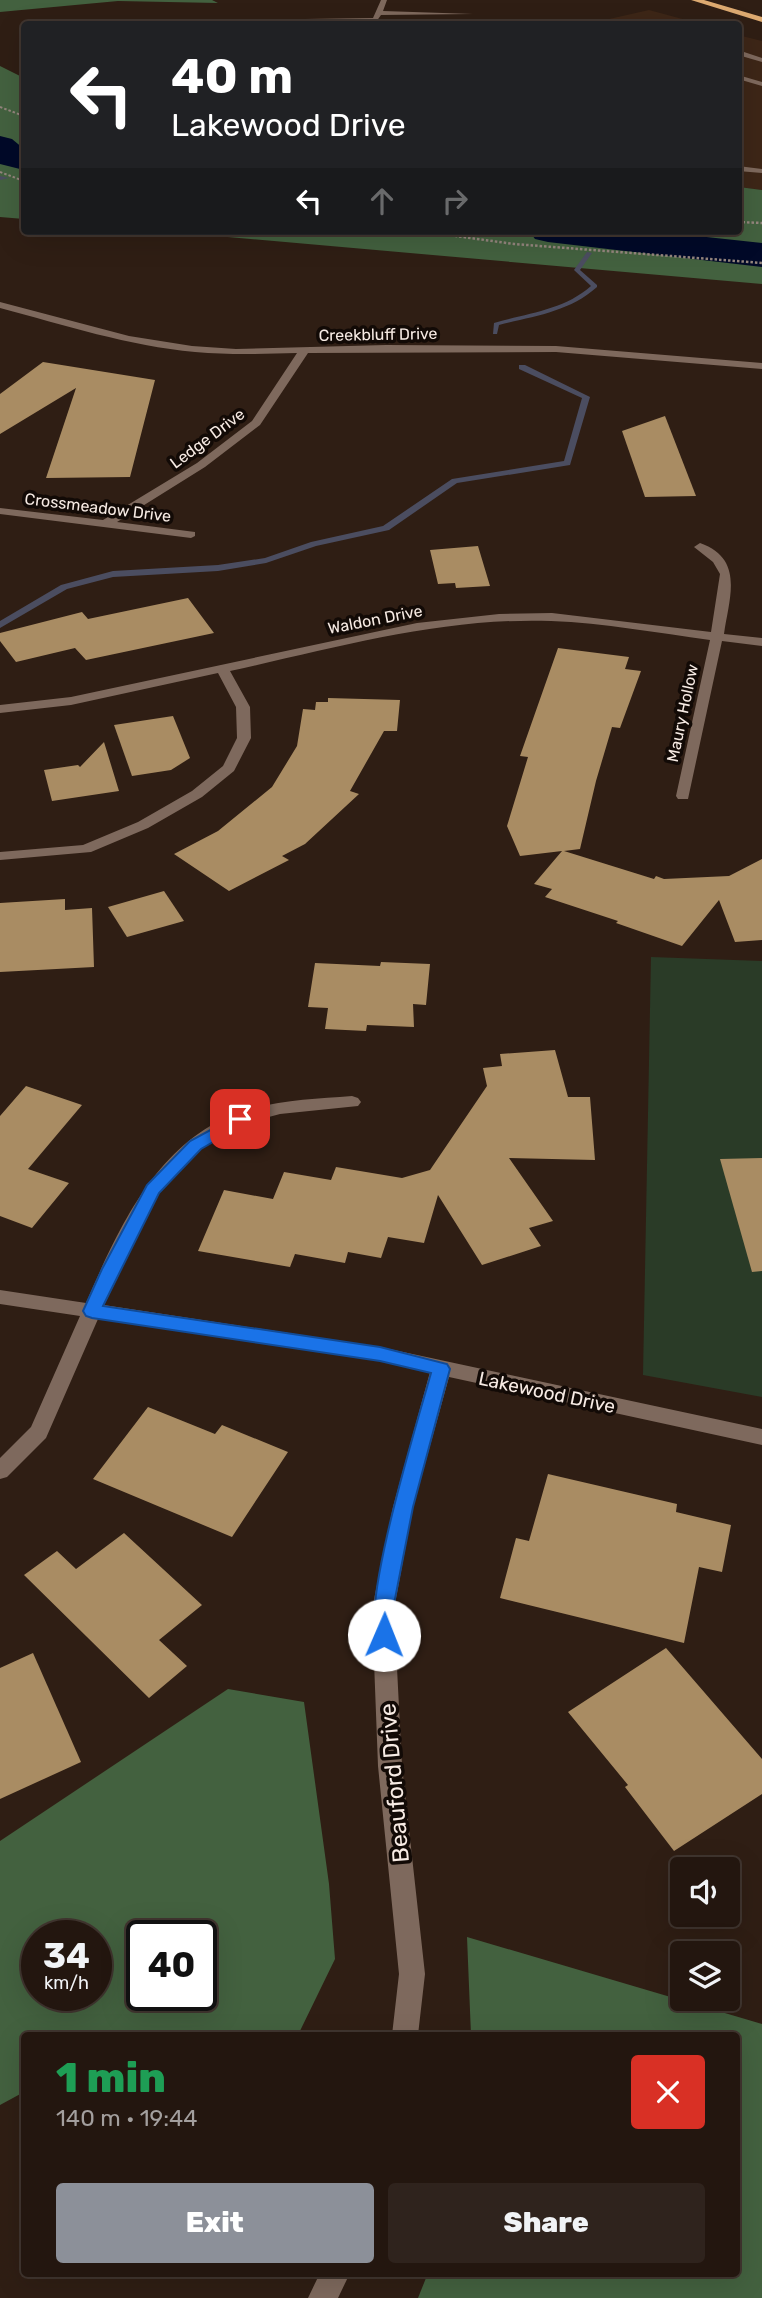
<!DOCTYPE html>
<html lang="en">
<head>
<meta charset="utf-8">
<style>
  :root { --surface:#23160f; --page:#2f231d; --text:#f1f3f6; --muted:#a39f9e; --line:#40352f; --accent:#8c9099 }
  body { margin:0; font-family:Rubik,sans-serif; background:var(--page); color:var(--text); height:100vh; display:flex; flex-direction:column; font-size:26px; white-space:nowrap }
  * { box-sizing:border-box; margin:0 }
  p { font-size:23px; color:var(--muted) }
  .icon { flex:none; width:38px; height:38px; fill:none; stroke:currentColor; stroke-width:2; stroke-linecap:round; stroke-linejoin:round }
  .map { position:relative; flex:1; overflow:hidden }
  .sheet { position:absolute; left:21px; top:2032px; width:719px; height:245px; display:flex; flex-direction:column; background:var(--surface); border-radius:7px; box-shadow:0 7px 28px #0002,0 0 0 2px var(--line) }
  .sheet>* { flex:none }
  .guide { position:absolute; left:21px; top:21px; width:721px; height:214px; border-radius:7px; box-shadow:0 7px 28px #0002,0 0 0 2px var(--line); background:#202124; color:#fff; overflow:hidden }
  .buttons { position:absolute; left:670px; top:1857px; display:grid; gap:14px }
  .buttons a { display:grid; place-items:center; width:70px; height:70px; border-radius:7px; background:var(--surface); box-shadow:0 7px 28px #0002,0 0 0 2px var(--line); font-size:35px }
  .speed { position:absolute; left:21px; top:1920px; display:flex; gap:14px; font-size:35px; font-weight:700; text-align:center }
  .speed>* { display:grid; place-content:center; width:91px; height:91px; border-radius:50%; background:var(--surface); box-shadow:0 7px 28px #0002,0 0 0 2px var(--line); line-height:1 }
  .speed small { font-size:18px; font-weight:400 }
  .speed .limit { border:4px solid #111; border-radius:10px; background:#fff; color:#111 }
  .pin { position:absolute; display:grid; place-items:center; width:60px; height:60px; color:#fff; margin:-30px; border-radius:14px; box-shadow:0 4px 10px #0006 }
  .me { position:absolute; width:77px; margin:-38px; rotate:1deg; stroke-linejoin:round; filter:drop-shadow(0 0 5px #0008) }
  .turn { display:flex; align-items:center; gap:24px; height:147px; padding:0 35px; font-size:32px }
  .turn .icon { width:91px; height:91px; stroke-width:2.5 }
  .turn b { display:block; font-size:49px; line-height:60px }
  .lanes { display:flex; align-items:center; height:66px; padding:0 35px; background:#0003; justify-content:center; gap:35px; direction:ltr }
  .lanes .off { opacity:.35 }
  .round { display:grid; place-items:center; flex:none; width:74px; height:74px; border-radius:7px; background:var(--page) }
  .head { display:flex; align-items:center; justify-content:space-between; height:119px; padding:0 35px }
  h1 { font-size:42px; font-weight:800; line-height:52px; color:#1e9e55 }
  .action { display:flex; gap:14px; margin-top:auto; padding:14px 35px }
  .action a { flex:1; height:80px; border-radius:7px; background:var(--accent); color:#fff; font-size:28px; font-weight:800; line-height:80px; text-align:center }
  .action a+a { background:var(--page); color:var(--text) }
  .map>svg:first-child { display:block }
  .built { fill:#3d2617 }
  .green { fill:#2a3b27 }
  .forest { fill:#43613f; fill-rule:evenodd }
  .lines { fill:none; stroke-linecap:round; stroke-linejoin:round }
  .stream { fill:#4b4d60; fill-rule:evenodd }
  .river { fill:#010928; fill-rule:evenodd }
  .building { fill:#a98c63 }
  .path-far1 { stroke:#94857d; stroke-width:2; stroke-dasharray:2.5 2; stroke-linecap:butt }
  .path { stroke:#94857d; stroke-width:2.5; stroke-dasharray:2.5 2; stroke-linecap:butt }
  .minor { fill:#7e695d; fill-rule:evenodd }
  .highway { fill:#ddaa71; fill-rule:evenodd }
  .route { fill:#1a73e8; stroke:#114b97; stroke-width:2 }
  .labels { text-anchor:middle; stroke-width:7; stroke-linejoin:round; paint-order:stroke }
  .far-street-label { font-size:16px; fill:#f7ebe4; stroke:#120a06 }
  .street-label { font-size:19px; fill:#f7ebe4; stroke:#120a06 }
  .near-street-label { font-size:23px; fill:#f7ebe4; stroke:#120a06 }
</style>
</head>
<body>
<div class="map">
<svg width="762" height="2298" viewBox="0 0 762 2298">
  <rect width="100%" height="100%" fill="#2f1e14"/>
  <g class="built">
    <polygon points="649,10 701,24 587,24"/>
    <polygon points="738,35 762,41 762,190 739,187"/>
  </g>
  <polygon class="green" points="651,957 762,961 762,1397 643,1375"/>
  <g class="forest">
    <polygon points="0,0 212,0 218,3 118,1 0,12"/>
    <polygon points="0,66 24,78 24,219 0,217"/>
    <polygon points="739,187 762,190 762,284 160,231 738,231"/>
    <path d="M228 1689 304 1702 329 1884 335 1959 298 2035H24V2092L0 2105V1841ZM37 1936H96V1995H37ZM142 1936H201V1995H142Z"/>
    <polygon points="467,1937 762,2024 762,2298 418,2298 428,2273 737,2273 737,2035 471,2035"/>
  </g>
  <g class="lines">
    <g class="stream">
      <polygon points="0,176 9,178 0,180"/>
      <polygon points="596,237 601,238 595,246 591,246"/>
      <path d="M587 252 592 253 580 270 597 285V287C569 312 534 316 499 325L497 334H493L494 323C528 313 564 310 591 286L574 270Z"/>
      <polygon points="519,365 525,365 590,397 570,465 457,483 389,530 316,546 266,563 218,571 113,577 67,589 0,628 0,621 61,585 113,571 218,565 265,558 311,542 383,526 452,479 564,461 582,398 519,369"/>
    </g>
    <g class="river">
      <polygon points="0,136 12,139 24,149 24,170 0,164"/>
      <polygon points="529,231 651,231 762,243 762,267 548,242 535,239"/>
    </g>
  </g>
  <g class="building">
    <polygon points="43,362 155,380 130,477 46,478 76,388 0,434 0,394"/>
    <polygon points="665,416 696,496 645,497 622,431"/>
    <polygon points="478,546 490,586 456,588 455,583 438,584 430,550"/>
    <polygon points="188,598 214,633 86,660 75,648 16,662 0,641 0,633 82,612 88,619"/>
    <polygon points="558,648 629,657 625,669 641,671 620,728 612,727 596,781 580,849 564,851 654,879 656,876 664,879 729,876 762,859 762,940 735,942 719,900 682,946 616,923 618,921 545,897 552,889 534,884 562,851 520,856 507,826 528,757 520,756"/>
    <polygon points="328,698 400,700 397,731 384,731 350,791 359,794 305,844 282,856 289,860 229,891 174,854 218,831 272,787 297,746 303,709 315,710 316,702 328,702"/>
    <polygon points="173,716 190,758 171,770 132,776 114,725"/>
    <polygon points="104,742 119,791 52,801 44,770 78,765 80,767"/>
    <polygon points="164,891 184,921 127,937 108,907"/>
    <polygon points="65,899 65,910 92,908 94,967 0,972 0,903"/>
    <polygon points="381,962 430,964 426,1005 413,1004 414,1027 367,1025 366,1031 325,1029 328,1008 308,1007 315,963 380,966"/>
    <polygon points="555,1050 568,1097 590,1097 595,1160 509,1158 553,1221 529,1228 541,1246 482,1265 438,1195 424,1243 388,1237 381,1258 348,1252 345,1263 295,1254 290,1267 198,1251 224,1190 273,1199 284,1172 331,1180 336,1167 402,1178 430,1170 487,1086 483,1068 502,1066 500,1054"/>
    <polygon points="26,1086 82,1105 28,1169 69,1183 32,1228 0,1216 0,1116"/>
    <polygon points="762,1158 762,1271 752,1272 720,1159"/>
    <polygon points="148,1407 215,1434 222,1425 288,1452 232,1537 93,1479"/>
    <polygon points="548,1474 677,1504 676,1512 731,1525 722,1572 699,1567 684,1643 500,1598 516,1538 529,1541"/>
    <polygon points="124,1533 202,1605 159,1640 187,1666 149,1698 24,1575 57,1551 76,1569"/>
    <polygon points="666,1648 762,1759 762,1794 674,1851 625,1787 628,1785 568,1712"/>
    <polygon points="33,1653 81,1762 0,1799 0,1668"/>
  </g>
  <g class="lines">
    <g class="path-far1">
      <polyline points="0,107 24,116"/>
      <polyline points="0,172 24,181"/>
    </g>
    <g class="path">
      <polyline points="738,222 762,223"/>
      <polyline points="419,231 514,244 762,263"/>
    </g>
    <g class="minor">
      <polygon points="381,0 387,0 383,11 473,14 381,15 376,22 224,24 242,20 373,18"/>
      <polygon points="618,22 649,22 652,24 615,24"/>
      <polygon points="738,50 762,58 762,62 738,55"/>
      <polygon points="24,52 24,57 20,57 20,53"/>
      <polygon points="738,75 762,82 762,86 738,79"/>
      <polygon points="738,166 762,169 762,173 738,171"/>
      <path d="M0 302 129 336 192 346 236 349 386 345 556 346 762 363V369L556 352 308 353 260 425 205 467 117 522 195 532V536L191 538 0 514V508L103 520 197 463 252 421 297 353C263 354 229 355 195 352 129 346 64 325 0 308Z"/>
      <path d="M700 543C745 559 729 598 724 634L762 638V646L722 641 688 799H678L676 796 710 640C658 633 604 623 551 621 443 617 335 648 230 671L250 707 251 738 234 771 202 797 148 828 91 852 0 860V852L83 845 138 822 192 791 223 766 237 738 236 707 218 673 71 705 0 713V705L71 697 417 623 499 614 552 613 711 632 720 574 713 562 694 547Z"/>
      <path d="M352 1096 358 1098 361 1102 358 1106 280 1114 246 1123 201 1149 159 1193 104 1305 380 1347 762 1429V1445L449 1377 413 1507 394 1609 402 1766 425 1974 418 2035H392L399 1974 378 1766 372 1609 393 1507 430 1372 380 1361 98 1319 46 1438 7 1477 0 1479V1458L31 1427 80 1316 0 1304V1290L86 1303C118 1230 155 1145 235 1114 273 1100 313 1099 352 1096Z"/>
      <polygon points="320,2273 350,2273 338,2298 308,2298"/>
    </g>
    <polygon class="highway" points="691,0 704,0 762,17 762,22"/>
  </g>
  <path class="route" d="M240 1114 248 1119 246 1123 201 1149 159 1193 103 1306 380 1347 447 1364 450 1369 413 1507 393 1609 394 1635 391 1642 384 1644 377 1642C360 1606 418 1420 431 1373L380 1361 92 1318 86 1316 83 1311 102 1269 147 1185 190 1141Z"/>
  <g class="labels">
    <g class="far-street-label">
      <text transform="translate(378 334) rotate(-1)" y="6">Creekbluff Drive</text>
      <text transform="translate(207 438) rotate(-37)" y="6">Ledge Drive</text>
      <text transform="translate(98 507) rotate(7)" y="6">Crossmeadow Drive</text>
      <text transform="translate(375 619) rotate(-11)" y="6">Waldon Drive</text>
      <text transform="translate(682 713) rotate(-78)" y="6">Maury Hollow</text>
    </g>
    <g class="street-label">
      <text transform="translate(547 1392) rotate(12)" y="7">Lakewood Drive</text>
    </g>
    <g class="near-street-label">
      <text transform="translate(394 1783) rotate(-95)" y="8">Beauford Drive</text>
    </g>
  </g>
</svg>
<div class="buttons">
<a><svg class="icon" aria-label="sound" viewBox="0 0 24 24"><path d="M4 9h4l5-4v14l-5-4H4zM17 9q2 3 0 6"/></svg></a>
<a><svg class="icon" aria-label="layers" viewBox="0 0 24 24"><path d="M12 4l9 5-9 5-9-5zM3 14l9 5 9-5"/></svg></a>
</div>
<div class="speed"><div>34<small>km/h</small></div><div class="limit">40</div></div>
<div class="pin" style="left:240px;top:1119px;background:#d93025"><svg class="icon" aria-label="arrive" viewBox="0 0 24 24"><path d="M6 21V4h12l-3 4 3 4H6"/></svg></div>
<svg class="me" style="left:384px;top:1635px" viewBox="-20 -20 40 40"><circle r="19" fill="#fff"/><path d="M0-13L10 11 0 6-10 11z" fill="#1a73e8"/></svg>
<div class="guide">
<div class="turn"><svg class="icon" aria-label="left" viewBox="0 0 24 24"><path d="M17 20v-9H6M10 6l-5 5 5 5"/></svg><div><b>40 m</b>Lakewood Drive</div></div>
<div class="lanes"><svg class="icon" aria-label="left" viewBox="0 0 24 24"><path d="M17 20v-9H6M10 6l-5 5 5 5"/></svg><svg class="icon off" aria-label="ahead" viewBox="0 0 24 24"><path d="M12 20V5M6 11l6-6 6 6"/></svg><svg class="icon off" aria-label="right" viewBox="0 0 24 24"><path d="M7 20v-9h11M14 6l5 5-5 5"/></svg></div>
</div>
<section class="sheet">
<div class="head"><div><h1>1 min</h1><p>140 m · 19:44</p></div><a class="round" style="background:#d93025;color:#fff"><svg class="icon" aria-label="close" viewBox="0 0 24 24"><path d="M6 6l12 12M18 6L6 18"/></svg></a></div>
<div class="action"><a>Exit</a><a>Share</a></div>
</section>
</div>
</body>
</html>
